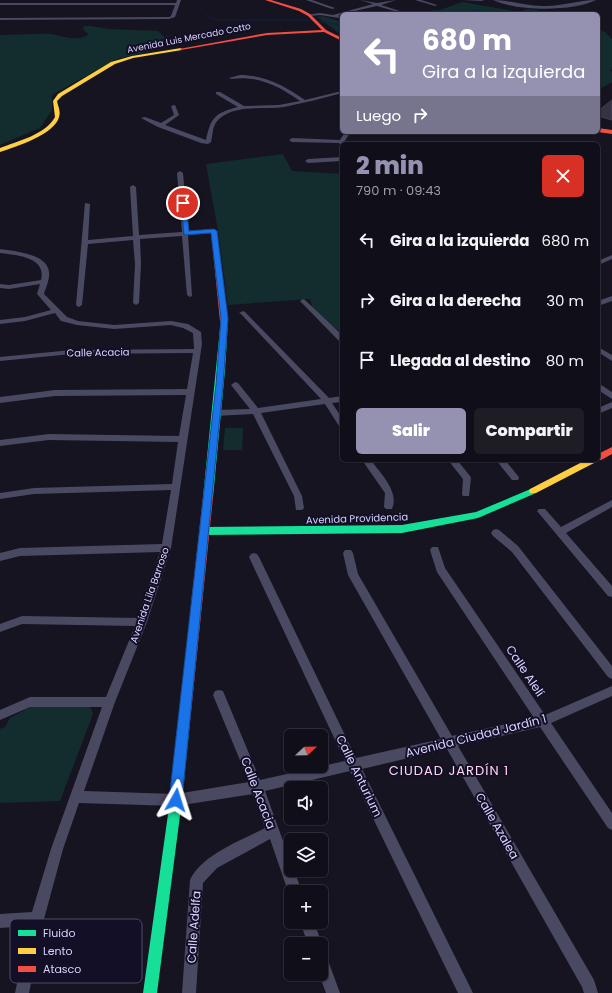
<!DOCTYPE html>
<html lang="es">
<head>
<meta charset="utf-8">
<style>
  :root { --surface:#100f19; --page:#1e1d26; --text:#f1f3f6; --muted:#9c9ca2; --line:#302f38; --accent:#9591b1 }
  body { margin:0; font-family:Poppins,sans-serif; background:var(--page); color:var(--text); height:100vh; display:flex; flex-direction:column; font-size:15px; white-space:nowrap }
  * { box-sizing:border-box; margin:0 }
  p { font-size:13px; color:var(--muted) }
  .icon { flex:none; width:22px; height:22px; fill:none; stroke:currentColor; stroke-width:2; stroke-linecap:round; stroke-linejoin:round }
  .map { position:relative; flex:1; overflow:hidden }
  .side { position:absolute; left:340px; top:142px; width:260px; height:320px; display:flex; flex-direction:column; background:var(--surface); border-radius:6px; box-shadow:0 1px 3px #0004,0 0 0 1px var(--line) }
  .side>* { flex:none }
  .hud { position:absolute; left:340px; top:12px; width:260px; height:122px; border-radius:6px; box-shadow:0 1px 3px #0004,0 0 0 1px var(--line); background:#9591b1; color:#fff; overflow:hidden }
  .needle { width:26px; rotate:68deg }
  .controls { position:absolute; left:284px; top:729px; display:grid; gap:8px }
  .controls a { display:grid; place-items:center; width:44px; height:44px; border-radius:6px; background:var(--surface); box-shadow:0 1px 3px #0004,0 0 0 1px var(--line); font-size:20px }
  .pin { position:absolute; display:grid; place-items:center; width:34px; height:34px; color:#fff; margin:-17px; border:2px solid #fff; border-radius:50%; box-shadow:0 1px 4px #0007 }
  .me { position:absolute; width:44px; margin:-22px; rotate:6deg; stroke-linejoin:round; filter:drop-shadow(0 0 3px #0008) }
  .turn { display:flex; align-items:center; gap:14px; height:84px; padding:0 16px; font-size:18px }
  .turn .icon { width:52px; height:52px; stroke-width:2.5 }
  .turn b { display:block; font-size:28px; line-height:34px }
  .then { display:flex; align-items:center; height:38px; padding:0 16px; background:#0003; gap:8px; font-size:15px }
  .round { display:grid; place-items:center; flex:none; width:42px; height:42px; border-radius:6px; background:var(--page) }
  .head { display:flex; align-items:center; justify-content:space-between; height:68px; padding:0 16px }
  h1 { font-size:24px; font-weight:800; line-height:30px; color:var(--accent) }
  .button { display:flex; gap:8px; margin-top:auto; padding:8px 16px }
  .button a { flex:1; height:46px; border-radius:6px; background:var(--accent); color:#fff; font-size:16px; font-weight:800; line-height:46px; text-align:center }
  .button a+a { background:var(--page); color:var(--text) }
  ul { padding:0; list-style:none }
  li { display:flex; align-items:center; gap:12px; height:60px; padding:0 16px }
  li div { flex:1 }
  li b { display:block; font-size:15px }
  li em { font-style:normal }
  .map>svg:first-child { display:block }
  .green { fill:#132c2d }
  .lines { fill:none; stroke-linecap:round; stroke-linejoin:round }
  .stream { stroke:#0d2144; stroke-width:1 }
  .building { fill:#343243; stroke:#433f54 }
  .street { fill:#4a4962; fill-rule:evenodd }
  .fast { fill:#16e098; fill-rule:evenodd }
  .slow { fill:#ffcf43; fill-rule:evenodd }
  .jam { fill:#f24e42; fill-rule:evenodd }
  .route { fill:#1a73e8; stroke:#114b97 }
  .labels { text-anchor:middle; stroke-width:4; stroke-linejoin:round; paint-order:stroke }
  .far-street-label { font-size:9px; fill:#d9d4ff; stroke:#130f26 }
  .street-label { font-size:10px; fill:#d9d4ff; stroke:#130f26 }
  .near-street-label { font-size:12px; fill:#d9d4ff; stroke:#130f26 }
  .near-neighbourhood-label { font-size:13px; letter-spacing:1px; fill:#ffd6f0; stroke:#130f26 }
  .key { fill:#130f26; stroke:#4e4a67; stroke-width:1 }
  .key-label { font-size:11px; fill:#d9d4ff }
</style>
</head>
<body>
<div class="map">
<svg width="612" height="993" viewBox="0 0 612 993">
  <rect width="100%" height="100%" fill="#161421"/>
  <g class="green">
    <polygon points="462,2 520,12 527,9 538,10 540,13 545,14 392,14 440,10"/>
    <polygon points="323,16 342,22 342,35 317,17"/>
    <path d="M84 26H91L108 29 158 31 166 39 152 51 117 59 52 95V110L40 128 0 145V35C16 35 34 33 50 34 66 36 73 42 89 35L83 29Z"/>
    <polygon points="598,29 605,32 612,39 612,69 610,70 612,72 612,82 598,90"/>
    <polygon points="283,154 292,171 342,174 342,333 314,313 310,299 228,305 218,231 206,164"/>
    <polygon points="225,428 243,428 242,450 223,450"/>
    <polygon points="90,706 93,714 60,801 0,803 0,729 5,727 10,718 30,707"/>
  </g>
  <g class="lines">
    <g class="stream">
      <polyline points="206,14 212,19 221,20 308,20 342,25"/>
      <polyline points="427,14 428,12 453,14"/>
      <polyline points="469,14 473,10 501,14"/>
    </g>
  </g>
  <polygon class="building" points="612,100 612,120 598,116 598,111"/>
  <g class="lines">
    <g class="street">
      <polygon points="177,0 181,0 175,17 169,19 0,20 0,18 169,17 171,16 175,5 0,5 0,3 176,3"/>
      <polygon points="306,0 312,0 335,8 332,9"/>
      <polygon points="360,0 377,3 396,0 381,5 403,12 401,13 377,6 342,14 338,16 341,17 339,18 320,15 309,16 307,15 320,13 333,15 373,4"/>
      <polygon points="415,0 421,0 437,5 435,6"/>
      <polygon points="463,0 484,0 482,1"/>
      <path d="M493 0C511 0 528 7 546 6 563 6 579 0 596 0 573 12 516 11 493 0Z"/>
      <path d="M240 75C265 75 285 86 305 100L342 91V93C323 98 304 103 284 107 263 110 236 104 219 119 212 125 213 134 211 142L208 144 201 143 158 127 141 118 145 117 161 123 174 115 171 106 175 105 179 115 165 125 206 140C211 117 215 113 238 107L216 94V92H220L244 106 279 105 300 101C279 86 257 75 231 79L229 78Z"/>
      <polygon points="340,116 342,116 342,123 340,122"/>
      <polygon points="345,132 351,132 344,142 345,144 342,144 342,146 339,143 292,142 289,140 292,138 340,140"/>
      <polygon points="342,157 342,161 308,163 305,161 308,159"/>
      <polygon points="180,171 183,173 188,231 214,229 217,231 214,233 188,235 192,296 190,297 187,295 182,236 140,239 141,264 139,303 136,305 133,303 135,264 133,240 88,244 82,305 79,307 77,306 76,305 85,203 90,204 88,240 133,236 130,187 133,185 136,187 139,235 182,232 177,173"/>
      <path d="M0 249C14 251 48 254 49 272 50 279 46 287 44 294L67 317 78 321 114 325 171 321 188 324 201 332 202 344 171 548 147 622 115 702 84 791 176 794 249 782 213 695 215 691 219 690 223 691 260 780 345 761 249 557 251 554 254 553 257 554 259 557 356 758 441 739 348 575 343 553 345 550H351L353 553 358 574 452 736 534 718 437 572 430 550 432 547H438L445 568 545 715 612 686V696L551 723 612 813V830L608 828 540 727 458 746 594 980 598 993H584L582 987 447 749 362 769 473 993H458L350 771 265 791 291 863V870H294L302 892H291L290 897 270 839 217 868 203 883 196 993H182L190 880C201 855 242 840 265 828L253 794 176 806 79 803 63 849 44 919 29 993H15L29 926 0 928V914L32 912 51 849 102 707H30L0 720V710L30 697H106L135 626 22 624 0 632V624L22 616 138 618 160 552 20 556 0 561V553L20 548 162 544 171 490 34 494 0 499V493L34 488 172 484 178 442 49 440 0 446V440L49 434 179 436 186 395 55 396 0 403V397L55 390 187 389 193 353 72 354 0 361V357L72 350 194 349 193 333 183 328 171 325 114 329 77 325 61 321 55 313 25 321 0 324V320L25 317 51 310 37 294 40 284 9 289 0 288V284L9 285 41 280C47 257 16 255 0 253Z"/>
      <polygon points="612,255 612,259 598,265 598,261"/>
      <polygon points="612,296 612,301 598,306 598,301"/>
      <polygon points="303,299 305,300 342,335 342,341 339,341 301,302 300,301"/>
      <polygon points="243,311 245,312 329,398 342,396 342,402 332,403 342,418 342,427 339,426 325,404 261,413 302,496 304,508 302,510 296,510 294,496 253,414 215,416 211,413 215,410 250,409 231,385 235,382 238,383 258,408 321,399 241,314 239,313"/>
      <polygon points="598,347 612,355 612,361 598,352"/>
      <polygon points="598,383 612,392 612,399 598,390"/>
      <polygon points="612,402 612,408 598,414 598,408"/>
      <path d="M362 460H371C380 473 400 492 392 509H386L384 507 385 493Z"/>
      <polygon points="448,460 457,460 470,476 471,478 469,496 463,496 462,494 463,479"/>
      <polygon points="496,460 505,460 518,476 519,478 518,480 512,480"/>
      <polygon points="612,500 612,507 566,533 612,586 612,597 608,596 537,511 539,509 545,509 561,527"/>
      <polygon points="496,529 499,530 518,546 612,666 612,679 608,677 512,552 493,536 491,533 493,530"/>
      <polygon points="300,922 314,922 322,944 321,946 321,944 308,944"/>
      <polygon points="321,953 326,955 340,993 326,993 319,974 321,974"/>
    </g>
    <g class="fast">
      <polygon points="221,319 227,319 228,321 225,370 213,497 208,500 203,497"/>
      <polygon points="533,488 536,489 537,491 536,493 478,518 402,533 204,535 201,534 199,531 201,528 204,527 402,525 476,512"/>
      <polygon points="183,727 187,728 189,732 182,800 157,993 143,993 170,800 177,732 179,728"/>
    </g>
    <g class="slow">
      <path d="M181 48 182 50 133 58 115 64 62 96 57 101C58 106 61 112 59 117 55 134 16 147 0 152V148C18 141 45 135 55 117L53 101 58 94 111 62 132 56Z"/>
      <polygon points="586,460 597,460 596,462 536,493 530,493 529,491 530,489"/>
    </g>
    <g class="jam">
      <polygon points="265,0 271,0 301,9 310,14 326,30 342,38 342,41 324,32 267,35 181,50 179,49 267,33 322,30 308,16 299,11"/>
      <polygon points="598,128 612,130 612,134 598,132"/>
      <polygon points="214,229 217,231 228,321 224,323 220,321 211,231"/>
      <polygon points="612,447 612,454 601,460 595,460 598,460 598,454"/>
      <polygon points="208,494 213,497 189,732 187,736 183,737 179,736 177,732 203,497"/>
    </g>
  </g>
  <polygon class="route" points="181,202 186,203 189,231 214,229 217,231 228,318 223,385 182,800 180,805 176,806 171,805 169,800 216,385 221,318 211,233 184,235"/>
  <g class="labels">
    <g class="far-street-label">
      <text transform="translate(189 38) rotate(-11)" y="3">Avenida Luis Mercado Cotto</text>
    </g>
    <g class="street-label">
      <text transform="translate(98 352) rotate(-1)" y="4">Calle Acacia</text>
      <text transform="translate(357 518) rotate(-2)" y="4">Avenida Providencia</text>
      <text transform="translate(149 595) rotate(-71)" y="4">Avenida Lila Barroso</text>
    </g>
    <g class="near-street-label">
      <text transform="translate(525 671) rotate(56)" y="4">Calle Alelí</text>
      <text transform="translate(476 736) rotate(-14)" y="4">Avenida Ciudad Jardín 1</text>
      <text transform="translate(359 776) rotate(64)" y="4">Calle Anturium</text>
      <text transform="translate(258 793) rotate(69)" y="4">Calle Acacia</text>
      <text transform="translate(497 826) rotate(60)" y="4">Calle Azalea</text>
      <text transform="translate(194 927) rotate(-86)" y="4">Calle Adelfa</text>
    </g>
    <g class="near-neighbourhood-label">
      <text x="449" y="775">CIUDAD JARDÍN 1</text>
    </g>
  </g>
  <rect x="10" y="919" width="132" height="64" rx="6" class="key"/>
  <rect x="18" y="930" width="18" height="6" fill="#16e098"/>
  <rect x="18" y="948" width="18" height="6" fill="#ffcf43"/>
  <rect x="18" y="966" width="18" height="6" fill="#f24e42"/>
  <g class="key-label">
    <text x="43" y="937">Fluido</text>
    <text x="43" y="955">Lento</text>
    <text x="43" y="973">Atasco</text>
  </g>
</svg>
<div class="controls">
<a><svg class="needle" viewBox="-14 -14 28 28"><path d="M0-13l5 13h-10z" fill="#e53935"/><path d="M0 13l5-13h-10z" fill="#9c9ca2"/></svg></a>
<a><svg class="icon" aria-label="sound" viewBox="0 0 24 24"><path d="M4 9h4l5-4v14l-5-4H4zM17 9q2 3 0 6"/></svg></a>
<a><svg class="icon" aria-label="layers" viewBox="0 0 24 24"><path d="M12 4l9 5-9 5-9-5zM3 14l9 5 9-5"/></svg></a>
<a>+</a>
<a>−</a>
</div>
<div class="pin" style="left:183px;top:203px;background:#d93025"><svg class="icon" aria-label="arrive" viewBox="0 0 24 24"><path d="M6 21V4h12l-3 4 3 4H6"/></svg></div>
<svg class="me" style="left:176px;top:800px" viewBox="-20 -20 40 40"><path d="M0-17L14 15 0 8-14 15z" fill="#1a73e8" stroke="#fff" stroke-width="4"/></svg>
<div class="hud">
<div class="turn"><svg class="icon" aria-label="left" viewBox="0 0 24 24"><path d="M17 20v-9H6M10 6l-5 5 5 5"/></svg><div><b>680 m</b>Gira a la izquierda</div></div>
<div class="then">Luego<svg class="icon" aria-label="right" viewBox="0 0 24 24"><path d="M7 20v-9h11M14 6l5 5-5 5"/></svg></div>
</div>
<section class="side">
<div class="head"><div><h1>2 min</h1><p>790 m · 09:43</p></div><a class="round" style="background:#d93025;color:#fff"><svg class="icon" aria-label="close" viewBox="0 0 24 24"><path d="M6 6l12 12M18 6L6 18"/></svg></a></div>
<ul>
<li><svg class="icon" aria-label="left" viewBox="0 0 24 24"><path d="M17 20v-9H6M10 6l-5 5 5 5"/></svg><div><b>Gira a la izquierda</b></div><em>680 m</em></li>
<li><svg class="icon" aria-label="right" viewBox="0 0 24 24"><path d="M7 20v-9h11M14 6l5 5-5 5"/></svg><div><b>Gira a la derecha</b></div><em>30 m</em></li>
<li><svg class="icon" aria-label="arrive" viewBox="0 0 24 24"><path d="M6 21V4h12l-3 4 3 4H6"/></svg><div><b>Llegada al destino</b></div><em>80 m</em></li>
</ul>
<div class="button"><a>Salir</a><a>Compartir</a></div>
</section>
</div>
</body>
</html>
